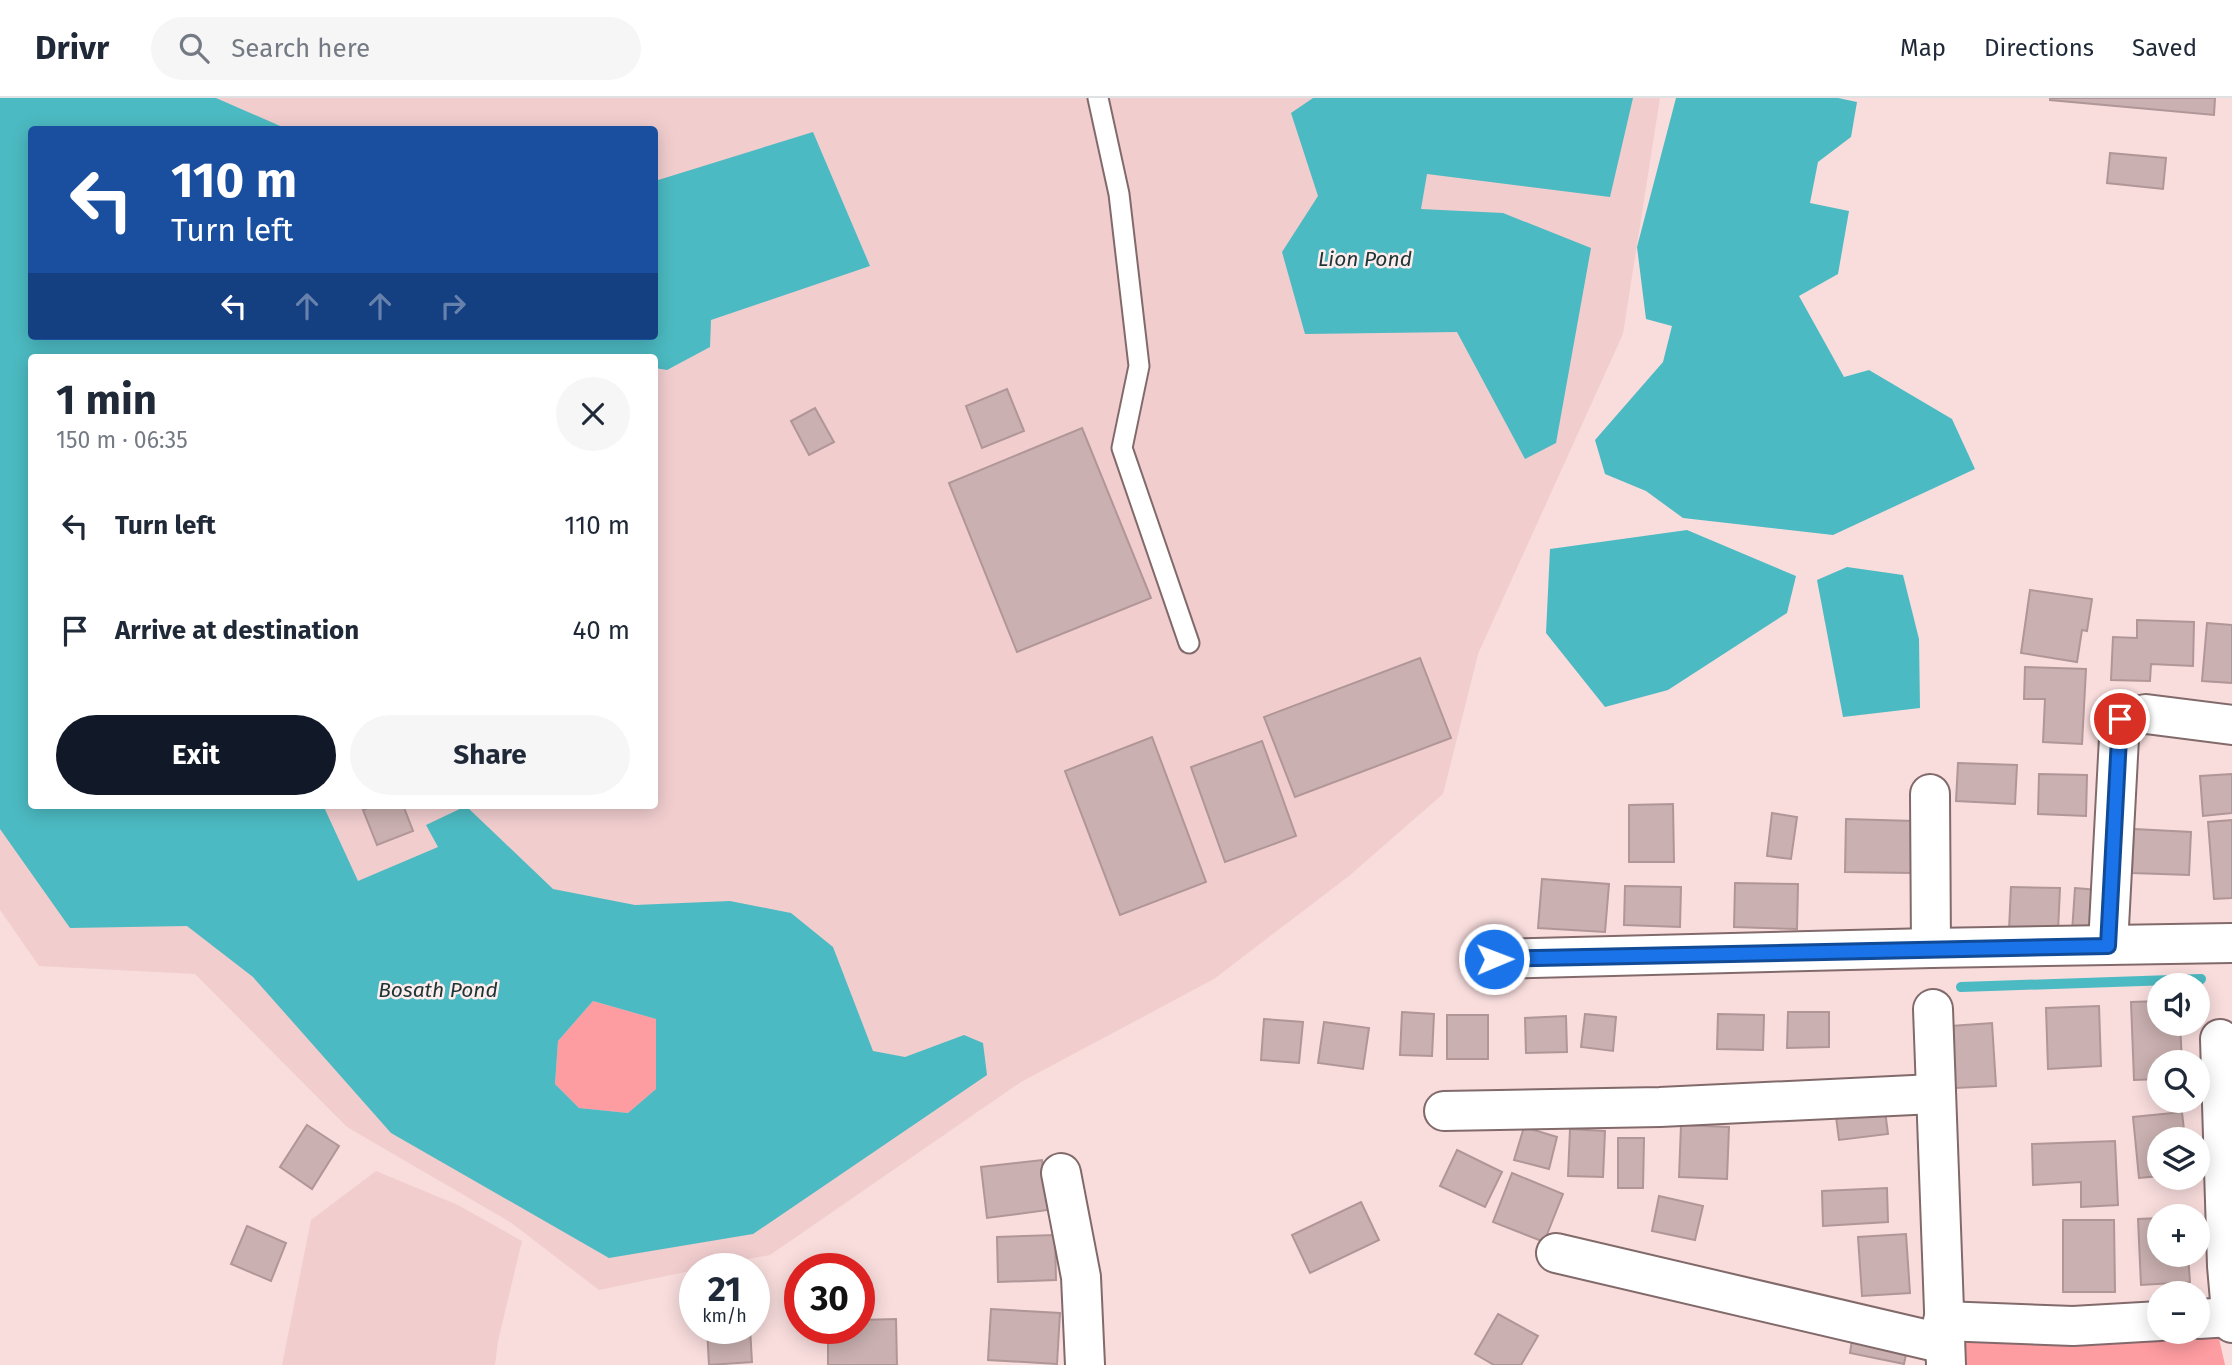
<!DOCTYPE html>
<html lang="en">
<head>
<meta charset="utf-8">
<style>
  :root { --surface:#fff; --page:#f6f6f7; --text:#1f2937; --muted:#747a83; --line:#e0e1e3; --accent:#111827 }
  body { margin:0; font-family:"Fira Sans",sans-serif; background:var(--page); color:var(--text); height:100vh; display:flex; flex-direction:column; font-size:26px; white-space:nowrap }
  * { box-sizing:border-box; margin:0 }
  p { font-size:23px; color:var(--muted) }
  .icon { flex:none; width:38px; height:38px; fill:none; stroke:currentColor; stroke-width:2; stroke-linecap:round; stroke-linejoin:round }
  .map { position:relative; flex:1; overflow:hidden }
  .sheet { position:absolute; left:28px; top:256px; width:630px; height:455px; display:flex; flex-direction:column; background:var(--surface); border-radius:7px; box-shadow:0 4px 18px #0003 }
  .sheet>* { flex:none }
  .guide { position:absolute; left:28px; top:28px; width:630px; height:214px; border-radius:7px; box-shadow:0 4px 18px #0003; background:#1a4fa0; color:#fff; overflow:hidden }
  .buttons { position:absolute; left:2147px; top:875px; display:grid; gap:14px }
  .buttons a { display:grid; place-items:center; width:63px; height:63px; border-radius:50%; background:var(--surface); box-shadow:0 4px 18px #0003; font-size:35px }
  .speed { position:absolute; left:679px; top:1155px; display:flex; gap:14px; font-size:35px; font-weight:700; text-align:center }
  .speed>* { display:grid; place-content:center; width:91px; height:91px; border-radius:50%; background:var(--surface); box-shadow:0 4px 18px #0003; line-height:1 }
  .speed small { font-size:18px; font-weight:400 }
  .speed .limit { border:10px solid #d22; background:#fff; color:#111 }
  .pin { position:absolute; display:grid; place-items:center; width:60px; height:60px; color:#fff; margin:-30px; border:4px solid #fff; border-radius:50%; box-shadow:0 2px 7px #0007 }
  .me { position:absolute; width:77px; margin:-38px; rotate:89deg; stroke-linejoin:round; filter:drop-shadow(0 0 5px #0008) }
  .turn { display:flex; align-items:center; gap:24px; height:147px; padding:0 28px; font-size:32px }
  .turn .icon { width:91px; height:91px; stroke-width:2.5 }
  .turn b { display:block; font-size:49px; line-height:60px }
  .lanes { display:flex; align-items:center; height:66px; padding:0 28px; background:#0003; justify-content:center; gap:35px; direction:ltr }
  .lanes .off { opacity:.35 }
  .round { display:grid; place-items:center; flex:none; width:74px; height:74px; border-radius:37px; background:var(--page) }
  .summary { display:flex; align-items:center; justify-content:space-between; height:119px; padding:0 28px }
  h1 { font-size:42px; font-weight:700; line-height:52px }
  .primary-button { display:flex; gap:14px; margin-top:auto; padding:14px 28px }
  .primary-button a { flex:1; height:80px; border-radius:42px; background:var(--accent); color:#fff; font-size:28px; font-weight:700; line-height:80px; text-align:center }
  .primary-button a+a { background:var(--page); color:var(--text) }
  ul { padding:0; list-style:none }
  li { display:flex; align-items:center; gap:21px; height:105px; padding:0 28px }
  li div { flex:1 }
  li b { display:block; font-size:26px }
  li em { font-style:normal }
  header { display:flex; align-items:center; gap:42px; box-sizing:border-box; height:98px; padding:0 35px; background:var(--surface); border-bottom:2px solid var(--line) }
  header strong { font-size:33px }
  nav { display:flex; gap:38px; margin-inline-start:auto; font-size:24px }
  .search { width:490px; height:63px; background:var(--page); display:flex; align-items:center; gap:18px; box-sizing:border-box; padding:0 24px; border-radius:38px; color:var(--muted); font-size:26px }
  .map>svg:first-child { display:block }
  .built { fill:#f1cdce; fill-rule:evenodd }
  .green { fill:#fd9ca1 }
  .water { fill:#4cbac2; fill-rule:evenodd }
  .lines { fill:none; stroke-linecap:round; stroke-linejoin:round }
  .stream { stroke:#4cbac2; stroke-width:10 }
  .building { fill:#cab0b0; stroke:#b09697; stroke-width:2 }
  .lane-casing { stroke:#826a6b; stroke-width:23 }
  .street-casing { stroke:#826a6b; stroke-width:42 }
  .lane { stroke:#fff; stroke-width:19 }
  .street { stroke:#fff; stroke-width:38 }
  .route-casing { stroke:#114b97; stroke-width:18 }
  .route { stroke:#1a73e8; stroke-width:12 }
  .labels { text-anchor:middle; stroke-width:5; stroke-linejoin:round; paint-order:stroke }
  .water-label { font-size:21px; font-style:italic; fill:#1c3537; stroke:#feeded }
</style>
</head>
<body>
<header>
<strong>Drivr</strong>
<div class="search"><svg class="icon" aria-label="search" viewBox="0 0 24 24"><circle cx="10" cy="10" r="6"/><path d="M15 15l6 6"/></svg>Search here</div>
<nav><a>Map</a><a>Directions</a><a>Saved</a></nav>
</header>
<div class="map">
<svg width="2232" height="1267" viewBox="0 0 2232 1267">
  <rect width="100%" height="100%" fill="#f9dddd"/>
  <g class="built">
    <path d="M0 0H1660L1623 236 1478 556 1443 696 1349 778 1214 881 1021 984 770 1157 695 1171V1172L599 1192 510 1124 347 1029 195 876 39 868 0 812ZM32 32H654V238H32ZM32 259H654V707H32Z"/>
    <polygon points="376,1073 458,1107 522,1143 498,1243 495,1267 282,1267 311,1122"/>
  </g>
  <g class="green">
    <polygon points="593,903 656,921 656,991 628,1015 579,1010 555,986 558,943"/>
    <polygon points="2178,1234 2218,1236 2225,1267 1961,1267 1961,1236 2151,1236"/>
  </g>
  <g class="water">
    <path d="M0 0H216L287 31 32 32V238H654L655 83 813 34 870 168 711 222 710 249 667 272 655 270 654 259H32V707H323L358 783 438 749 426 727 466 708 553 791 635 807 730 803 791 815 833 849 873 953 905 959 964 937 983 945 987 977 753 1136 609 1160 391 1035 253 879 187 828 70 830 0 731ZM593 903 656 921V991L628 1015 579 1010 555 986 558 943Z"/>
    <polygon points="1313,0 1633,0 1610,99 1427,76 1421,111 1503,115 1591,150 1556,345 1525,361 1457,234 1305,236 1282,154 1318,98 1291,15"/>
    <polygon points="1676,0 1838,0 1857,4 1851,39 1818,64 1810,105 1849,113 1838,176 1799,198 1844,279 1869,272 1952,321 1975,371 1833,437 1683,420 1646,393 1605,376 1595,342 1663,264 1672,228 1646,221 1637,149"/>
    <polygon points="1687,432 1796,478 1787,515 1668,592 1605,609 1546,535 1550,451"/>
    <polygon points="1847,469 1903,477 1919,541 1920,610 1843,619 1817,482"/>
  </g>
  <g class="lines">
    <polyline class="stream" points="1961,889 2201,881"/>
  </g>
  <g class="building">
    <polygon points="2050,0 2215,0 2214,17 2050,2"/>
    <polygon points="2110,55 2166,60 2163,91 2107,85"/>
    <polygon points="1007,291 1024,333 982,350 966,308"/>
    <polygon points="815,310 834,344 809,357 791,323"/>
    <polygon points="1082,330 1151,500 1017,554 949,385"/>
    <polygon points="2030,492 2092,501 2087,533 2082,532 2077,564 2021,555"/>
    <polygon points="2137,522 2194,524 2193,568 2151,566 2150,583 2111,582 2113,539 2137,540"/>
    <polygon points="2207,525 2232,527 2232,585 2202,583"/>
    <polygon points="1420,560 1451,640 1295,699 1264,619"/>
    <polygon points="2025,569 2086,571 2082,646 2043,644 2045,601 2024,601"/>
    <polygon points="1152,639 1206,784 1120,817 1065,673"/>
    <polygon points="1262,643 1296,738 1225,764 1191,669"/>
    <polygon points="1958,665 2017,667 2015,706 1956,703"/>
    <polygon points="2039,676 2087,677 2086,718 2038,716"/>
    <polygon points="2232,676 2232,715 2203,718 2200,678"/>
    <polygon points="1673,706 1674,764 1629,764 1629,707"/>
    <polygon points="374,707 403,707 413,733 377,747 363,712"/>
    <polygon points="1772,715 1797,719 1791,761 1767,758"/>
    <polygon points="1846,721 1913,723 1912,775 1845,774"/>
    <polygon points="2232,722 2232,800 2214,801 2208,724"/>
    <polygon points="2134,731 2191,734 2189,777 2132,775"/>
    <polygon points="1542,781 1609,786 1605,834 1538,830"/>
    <polygon points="1735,785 1798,786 1797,831 1734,829"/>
    <polygon points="1625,788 1681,789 1680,829 1624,827"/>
    <polygon points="2011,789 2060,790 2058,834 2009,832"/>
    <polygon points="2075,790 2098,792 2094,835 2072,834"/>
    <polygon points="2160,903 2160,926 2180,926 2182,964 2160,964 2160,981 2134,982 2131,904"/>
    <polygon points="2099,908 2101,968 2048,971 2046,910"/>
    <polygon points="1402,914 1434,916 1432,958 1400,957"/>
    <polygon points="1788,914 1829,914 1829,949 1787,950"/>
    <polygon points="1585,916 1616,919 1613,953 1581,949"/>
    <polygon points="1718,916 1764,917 1763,952 1717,951"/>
    <rect x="1447" y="917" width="41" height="44"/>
    <polygon points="1566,918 1567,954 1526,955 1525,920"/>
    <polygon points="1264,921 1303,924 1299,965 1261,962"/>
    <polygon points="1324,924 1369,930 1363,971 1318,965"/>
    <polygon points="1992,925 1996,988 1955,990 1951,928"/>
    <polygon points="1884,1005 1888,1036 1839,1042 1835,1011"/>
    <polygon points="2182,1014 2185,1041 2160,1041 2160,1078 2139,1080 2133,1019"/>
    <polygon points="307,1027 339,1048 312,1091 280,1069"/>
    <polygon points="1681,1027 1729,1029 1727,1081 1679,1079"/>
    <polygon points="1524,1029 1557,1039 1549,1071 1514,1062"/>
    <polygon points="1570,1031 1605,1033 1603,1079 1568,1078"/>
    <polygon points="1618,1040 1644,1040 1643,1090 1618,1090"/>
    <polygon points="2115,1043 2118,1107 2081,1109 2081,1084 2033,1087 2032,1046"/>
    <polygon points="1457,1052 1502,1074 1485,1109 1440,1088"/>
    <polygon points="1042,1062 1048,1112 987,1120 981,1069"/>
    <polygon points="1512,1075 1563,1096 1544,1144 1493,1124"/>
    <polygon points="1887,1090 1888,1124 1823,1128 1822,1093"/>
    <polygon points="1659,1098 1703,1108 1695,1142 1652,1133"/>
    <polygon points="1361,1104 1379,1142 1310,1175 1292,1137"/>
    <polygon points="2160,1120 2160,1157 2188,1157 2190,1184 2141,1187 2138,1121"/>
    <polygon points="2063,1122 2114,1122 2115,1194 2063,1194"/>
    <polygon points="247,1128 286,1145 271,1183 231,1166"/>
    <polygon points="1906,1136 1910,1195 1862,1198 1858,1139"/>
    <polygon points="1055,1137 1056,1182 998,1184 997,1139"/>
    <polygon points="991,1211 1060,1215 1057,1266 988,1262"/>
    <polygon points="1498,1216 1538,1238 1521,1267 1494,1267 1475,1256"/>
    <polygon points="896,1221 897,1267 828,1267 828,1230 859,1230 859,1222"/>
    <polygon points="707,1230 750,1230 752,1264 709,1267"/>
    <polygon points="1852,1242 1907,1252 1904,1266 1850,1255"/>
  </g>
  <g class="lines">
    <defs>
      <polyline id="lane" points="1098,0 1119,96 1139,268 1122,350 1189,545"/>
      <g id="street">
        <polyline points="1930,696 1931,850"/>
        <polyline points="2108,847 2120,621 2146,616 2232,627"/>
        <polyline points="1494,861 1931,850 2232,845"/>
        <polyline points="1933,911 1946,1267"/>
        <polyline points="2220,941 2227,1168 2232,1225"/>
        <polyline points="1444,1013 1660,1009 1934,996"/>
        <polyline points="1061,1075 1081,1179 1085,1267"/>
        <polyline points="1556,1155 1945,1246"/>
        <polyline points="2198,1221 2232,1219"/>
        <polyline points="1943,1223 2073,1228 2160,1223"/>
      </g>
    </defs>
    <use href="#lane" class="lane-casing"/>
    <use href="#street" class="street-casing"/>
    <use href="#lane" class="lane"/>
    <use href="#street" class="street"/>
  </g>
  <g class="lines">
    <defs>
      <polyline id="route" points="1494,861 2108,848 2120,621"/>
    </defs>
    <use href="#route" class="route-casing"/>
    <use href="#route" class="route"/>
  </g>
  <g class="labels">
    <g class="water-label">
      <text x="1365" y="168">Lion Pond</text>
      <text x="438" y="899">Bosath Pond</text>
    </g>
  </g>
</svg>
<div class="buttons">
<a><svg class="icon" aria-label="sound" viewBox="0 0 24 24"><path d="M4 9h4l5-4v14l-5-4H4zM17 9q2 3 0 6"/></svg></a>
<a><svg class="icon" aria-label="search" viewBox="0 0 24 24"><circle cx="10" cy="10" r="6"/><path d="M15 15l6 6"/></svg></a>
<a><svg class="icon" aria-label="layers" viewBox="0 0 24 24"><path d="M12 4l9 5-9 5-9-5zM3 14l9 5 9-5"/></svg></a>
<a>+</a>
<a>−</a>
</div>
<div class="speed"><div>21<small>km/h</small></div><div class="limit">30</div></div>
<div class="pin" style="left:2120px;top:621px;background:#d93025"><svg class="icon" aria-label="arrive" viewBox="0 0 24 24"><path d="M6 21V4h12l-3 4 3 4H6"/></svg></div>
<svg class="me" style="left:1494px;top:861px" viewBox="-20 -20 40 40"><circle r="17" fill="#1a73e8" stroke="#fff" stroke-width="3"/><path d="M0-11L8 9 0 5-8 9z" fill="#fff"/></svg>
<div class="guide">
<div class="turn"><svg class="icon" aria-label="left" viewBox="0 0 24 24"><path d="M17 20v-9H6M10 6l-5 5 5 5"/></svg><div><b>110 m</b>Turn left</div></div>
<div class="lanes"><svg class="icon" aria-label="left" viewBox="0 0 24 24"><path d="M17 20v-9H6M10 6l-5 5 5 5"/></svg><svg class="icon off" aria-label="ahead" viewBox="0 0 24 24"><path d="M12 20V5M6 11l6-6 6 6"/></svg><svg class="icon off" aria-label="ahead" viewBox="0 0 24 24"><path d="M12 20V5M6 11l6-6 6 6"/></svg><svg class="icon off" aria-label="right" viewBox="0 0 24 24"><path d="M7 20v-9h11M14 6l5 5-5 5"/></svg></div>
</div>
<section class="sheet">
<div class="summary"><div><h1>1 min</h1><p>150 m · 06:35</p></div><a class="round"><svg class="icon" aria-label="close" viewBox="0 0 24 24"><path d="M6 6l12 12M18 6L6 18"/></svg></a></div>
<ul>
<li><svg class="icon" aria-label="left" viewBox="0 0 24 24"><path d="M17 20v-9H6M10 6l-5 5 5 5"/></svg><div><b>Turn left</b></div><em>110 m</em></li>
<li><svg class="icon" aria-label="arrive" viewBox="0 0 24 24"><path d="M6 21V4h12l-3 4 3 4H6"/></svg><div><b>Arrive at destination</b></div><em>40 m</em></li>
</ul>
<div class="primary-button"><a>Exit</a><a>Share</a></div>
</section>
</div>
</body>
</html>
